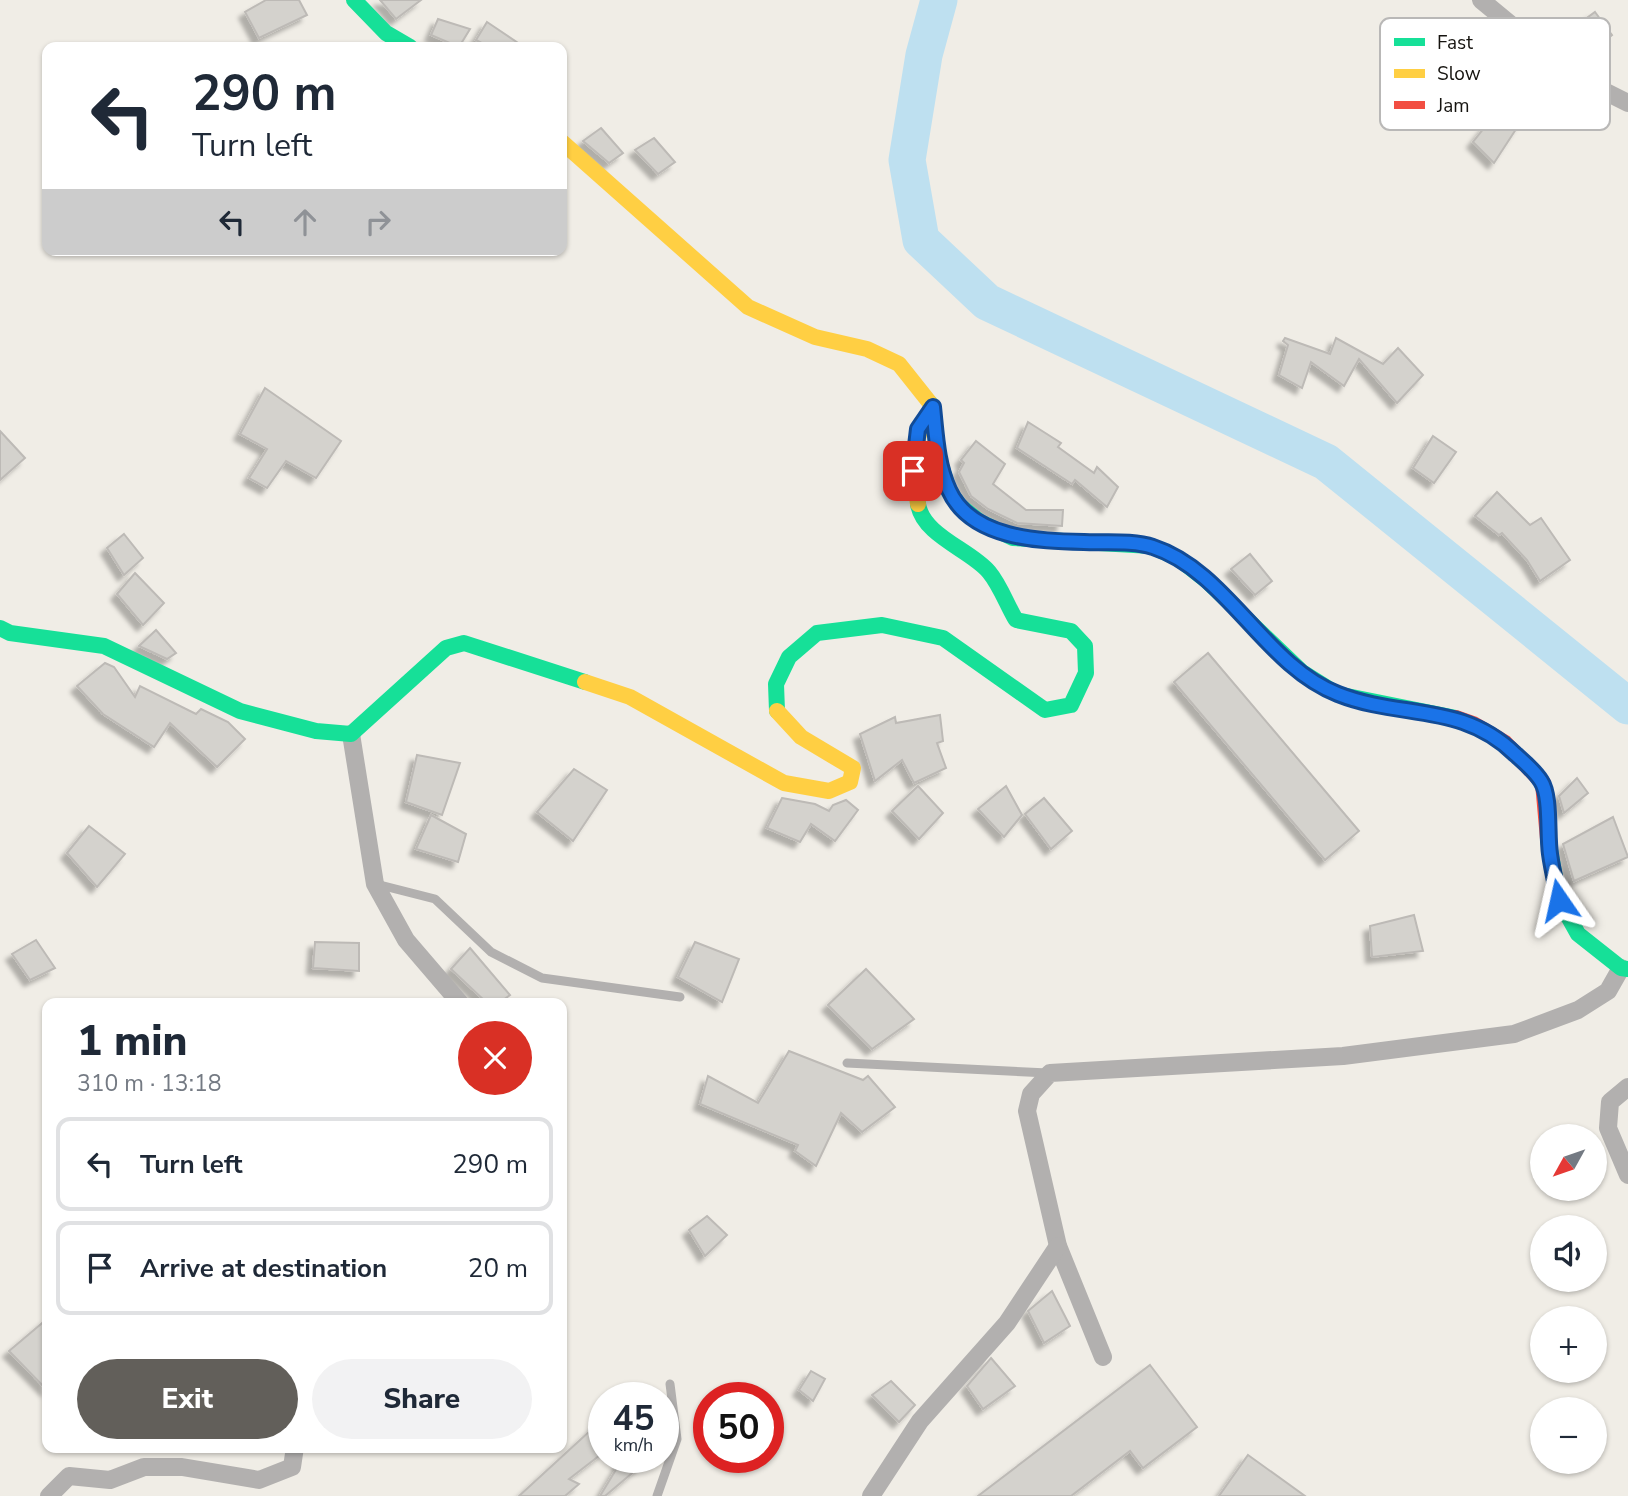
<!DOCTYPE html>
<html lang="en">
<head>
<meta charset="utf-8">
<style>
  :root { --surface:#fff; --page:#f2f2f3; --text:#1f2937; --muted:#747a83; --line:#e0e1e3; --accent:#625f5a }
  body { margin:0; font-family:"Nunito Sans",sans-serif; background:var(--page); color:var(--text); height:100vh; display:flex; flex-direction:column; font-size:26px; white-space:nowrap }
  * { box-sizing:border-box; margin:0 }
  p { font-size:23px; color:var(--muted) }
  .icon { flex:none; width:38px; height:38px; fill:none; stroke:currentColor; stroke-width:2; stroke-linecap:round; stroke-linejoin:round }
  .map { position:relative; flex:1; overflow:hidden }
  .drawer { position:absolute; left:42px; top:998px; width:525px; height:455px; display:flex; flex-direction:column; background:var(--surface); border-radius:14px; box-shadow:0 2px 5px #0004 }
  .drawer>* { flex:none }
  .guide { position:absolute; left:42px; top:42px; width:525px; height:214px; border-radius:14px; box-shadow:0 2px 5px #0004; background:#fff; color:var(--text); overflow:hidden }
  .needle { width:46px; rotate:230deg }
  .fabs { position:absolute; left:1530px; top:1124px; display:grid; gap:14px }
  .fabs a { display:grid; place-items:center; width:77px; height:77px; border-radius:50%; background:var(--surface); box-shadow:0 2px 5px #0004; font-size:35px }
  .speed { position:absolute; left:588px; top:1382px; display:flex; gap:14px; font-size:35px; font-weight:700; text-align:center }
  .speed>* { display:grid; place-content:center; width:91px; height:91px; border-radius:50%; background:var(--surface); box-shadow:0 2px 5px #0004; line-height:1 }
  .speed small { font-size:18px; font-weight:400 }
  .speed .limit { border:10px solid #d22; background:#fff; color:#111 }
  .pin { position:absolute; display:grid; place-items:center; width:60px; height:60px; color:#fff; margin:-30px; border-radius:14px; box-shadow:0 4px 10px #0006 }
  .me { position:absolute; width:77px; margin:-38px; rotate:349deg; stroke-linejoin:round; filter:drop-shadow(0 0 5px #0008) }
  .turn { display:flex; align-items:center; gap:24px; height:147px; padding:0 35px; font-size:32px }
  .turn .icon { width:91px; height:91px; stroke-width:2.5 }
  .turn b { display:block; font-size:49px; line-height:60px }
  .lanes { display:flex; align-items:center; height:66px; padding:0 35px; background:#0003; justify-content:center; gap:35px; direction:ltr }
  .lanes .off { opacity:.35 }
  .round { display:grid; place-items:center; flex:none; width:74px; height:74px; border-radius:37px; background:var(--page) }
  .head { display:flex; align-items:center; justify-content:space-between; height:119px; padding:0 35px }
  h1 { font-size:42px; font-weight:800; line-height:52px }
  .button { display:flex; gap:14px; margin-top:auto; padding:14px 35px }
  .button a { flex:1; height:80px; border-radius:42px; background:var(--accent); color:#fff; font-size:28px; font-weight:800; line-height:80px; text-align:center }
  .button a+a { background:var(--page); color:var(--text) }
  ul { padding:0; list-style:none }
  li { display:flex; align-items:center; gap:21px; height:94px; margin:0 14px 10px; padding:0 21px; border:4px solid var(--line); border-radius:14px }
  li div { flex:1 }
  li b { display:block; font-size:26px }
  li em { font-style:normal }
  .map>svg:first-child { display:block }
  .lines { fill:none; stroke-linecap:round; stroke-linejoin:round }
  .river { stroke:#bee0f0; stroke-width:37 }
  .building { fill:#d4d2cd; stroke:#bdbab6; stroke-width:2; filter:url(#shadow) }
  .lane { stroke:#b2b0af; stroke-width:9 }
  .street { stroke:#b2b0af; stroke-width:18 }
  .fast { stroke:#16e098; stroke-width:16 }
  .slow { stroke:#ffcf43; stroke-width:16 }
  .jam { stroke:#f24e42; stroke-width:16 }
  .route-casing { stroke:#114b97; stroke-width:18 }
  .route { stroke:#1a73e8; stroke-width:12 }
  .key { fill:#fff; stroke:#b9b8b7; stroke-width:2 }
  .key-label { font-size:19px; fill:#15130f }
</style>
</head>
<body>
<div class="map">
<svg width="1628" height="1496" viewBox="0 0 1628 1496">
  <defs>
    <filter id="shadow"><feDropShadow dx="-6" dy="6" stdDeviation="2" flood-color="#0004"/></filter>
  </defs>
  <rect width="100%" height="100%" fill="#f0ede6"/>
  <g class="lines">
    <polyline class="river" points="939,0 924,55 907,160 921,240 987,302 1326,462 1628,706"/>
  </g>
  <g class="building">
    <polygon points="266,0 299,0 307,15 259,38 245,12"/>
    <polygon points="380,0 421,0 396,19"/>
    <polygon points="1595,12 1612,35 1584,58 1565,34"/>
    <polygon points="438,19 470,29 459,47 431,35"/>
    <polygon points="487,22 524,47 489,47 476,40"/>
    <polygon points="1504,103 1522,120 1494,163 1473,142"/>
    <polygon points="601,128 623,153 609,163 583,141"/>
    <polygon points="654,138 675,162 658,174 635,150"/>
    <polygon points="1285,338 1330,354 1336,338 1383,364 1398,348 1423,375 1397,403 1359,359 1344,386 1311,362 1302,388 1279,375 1288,345 1283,341"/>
    <polygon points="265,388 341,441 316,478 286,461 267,488 249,478 267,449 240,434"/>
    <polygon points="1028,422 1061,443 1058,447 1094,473 1097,467 1118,487 1107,507 1075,480 1072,484 1017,448"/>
    <polygon points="0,431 25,458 0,480"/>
    <polygon points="1433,436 1456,452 1434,483 1413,468"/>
    <polygon points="976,441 1005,464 993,484 1026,510 1063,510 1062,526 1017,523 988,509 971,496 959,472 964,463 961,460"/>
    <polygon points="1497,492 1530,525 1541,518 1570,560 1540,581 1527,560 1502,533 1499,535 1475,516"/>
    <polygon points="124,534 143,558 124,575 107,548"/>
    <polygon points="1250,554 1272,581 1255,595 1231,569"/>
    <polygon points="135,573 164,603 143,625 117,594"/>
    <polygon points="156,630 176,653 167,659 139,646"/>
    <polygon points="1208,653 1359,831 1325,860 1174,682"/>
    <polygon points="105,663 114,667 135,697 140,686 196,714 201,709 228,722 245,739 217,767 170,723 154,747 103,714 77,686"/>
    <polygon points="940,715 943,741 937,743 946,768 914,783 902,760 875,781 860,734 895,717 896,723"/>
    <polygon points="417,755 460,763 442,815 406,802"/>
    <polygon points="574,769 607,790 573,841 537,812"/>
    <polygon points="1577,778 1588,793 1564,813 1559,796"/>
    <polygon points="918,786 943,813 919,839 892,811"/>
    <polygon points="1006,786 1022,815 1004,837 978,809"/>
    <polygon points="782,798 815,804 829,811 833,805 846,800 858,810 835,841 811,824 800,842 767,828"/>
    <polygon points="1044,798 1072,831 1051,849 1025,814"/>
    <polygon points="431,815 466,834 458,862 416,849"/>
    <polygon points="1613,817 1628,857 1574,881 1563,844"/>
    <polygon points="89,826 125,854 97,887 67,853"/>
    <polygon points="1414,915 1423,951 1372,957 1370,926"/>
    <polygon points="36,940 55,968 30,980 12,954"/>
    <polygon points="315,942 359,943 359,971 313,968"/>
    <polygon points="695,942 739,959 722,1002 678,977"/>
    <polygon points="470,948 510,995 499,1003 487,1003 451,969"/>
    <polygon points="866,969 914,1019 872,1049 828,1005"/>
    <polygon points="789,1051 863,1080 868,1076 895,1107 862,1132 841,1113 816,1166 795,1151 798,1145 700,1104 708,1076 758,1103"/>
    <polygon points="707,1216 727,1235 705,1256 689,1230"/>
    <polygon points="1052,1291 1070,1326 1044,1343 1028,1311"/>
    <polygon points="47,1319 47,1390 9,1351"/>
    <polygon points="991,1358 1015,1386 983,1409 967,1386"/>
    <polygon points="1150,1365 1197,1427 1143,1468 1130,1451 1071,1496 978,1496"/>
    <polygon points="811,1371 825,1379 813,1401 799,1390"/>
    <polygon points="891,1381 915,1405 899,1422 872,1395"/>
    <polygon points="604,1418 604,1452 569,1479 579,1484 565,1496 519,1496"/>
    <polygon points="1248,1455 1305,1496 1219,1496"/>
    <polygon points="623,1458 650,1458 605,1496 600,1496"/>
  </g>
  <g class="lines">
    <g class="lane">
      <polyline points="376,884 435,899 491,952 542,978 680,997"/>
      <polyline points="847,1063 1048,1073"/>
      <polyline points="657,1496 677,1439 670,1384"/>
    </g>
    <g class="street">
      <polyline points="1481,0 1572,75 1628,103"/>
      <polyline points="351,734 375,884 406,940 460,1003"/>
      <polyline points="1628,1087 1610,1102 1608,1128 1628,1175"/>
      <polyline points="1103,1357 1058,1246 1027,1111 1031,1094 1050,1073 1343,1056 1514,1034 1578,1010 1608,991 1621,968"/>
      <polyline points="49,1496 69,1476 110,1480 144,1467 182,1467 259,1480 292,1467 295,1447"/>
      <polyline points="871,1496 920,1421 1007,1323 1058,1246"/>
    </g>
    <g class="fast">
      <polyline points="354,0 386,33 410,47"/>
      <polyline points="930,403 933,407 937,452 949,491 960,506 980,522 1013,538 1151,546 1179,559 1207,581 1302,672 1337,694 1456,718"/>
      <polyline points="0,628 10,633 104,646 240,711 316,731 351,734 446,648 464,643 585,682"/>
      <path d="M777 711 776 684 789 657 817 633 882 625 943 638 1045 710 1071 705 1086 673 1085 646 1071 631 1016 620C1007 605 1000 585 989 572 971 550 923 536 918 504"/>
      <polyline points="1548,839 1559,900 1578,934 1621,968 1628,969"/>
    </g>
    <g class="slow">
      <polyline points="562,142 748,307 815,337 867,349 899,364 930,403"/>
      <path d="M918 504C912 466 910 440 933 407"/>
      <polyline points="585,682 630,697 784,783 829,791 850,782 853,768 801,737 777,711"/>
    </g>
    <polyline class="jam" points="1456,718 1473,724 1505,743 1543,783 1548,839"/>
  </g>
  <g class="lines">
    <defs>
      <path id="route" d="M913 471 918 429 933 407C936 435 937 464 949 490 971 539 1039 541 1084 542 1105 543 1133 540 1153 547 1227 571 1265 666 1338 694 1401 719 1462 702 1515 754 1524 762 1534 770 1541 781 1551 796 1547 834 1550 854 1552 869 1556 885 1559 900"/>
    </defs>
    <use href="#route" class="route-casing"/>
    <use href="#route" class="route"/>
  </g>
  <rect x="1380" y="18" width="230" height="112" rx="10" class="key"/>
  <rect x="1394" y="38" width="31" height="8" fill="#16e098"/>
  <rect x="1394" y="69" width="31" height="9" fill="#ffcf43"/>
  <rect x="1394" y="101" width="31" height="8" fill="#f24e42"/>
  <g class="key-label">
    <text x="1437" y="49">Fast</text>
    <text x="1437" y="80">Slow</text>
    <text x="1437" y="112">Jam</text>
  </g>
</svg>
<div class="fabs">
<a><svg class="needle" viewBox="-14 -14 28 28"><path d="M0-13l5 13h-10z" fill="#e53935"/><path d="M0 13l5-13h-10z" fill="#747a83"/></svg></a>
<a><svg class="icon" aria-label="sound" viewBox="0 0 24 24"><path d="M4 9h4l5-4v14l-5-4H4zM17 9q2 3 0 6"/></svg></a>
<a>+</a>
<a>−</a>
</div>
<div class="speed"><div>45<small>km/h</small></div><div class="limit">50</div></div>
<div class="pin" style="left:913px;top:471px;background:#d93025"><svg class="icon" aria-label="arrive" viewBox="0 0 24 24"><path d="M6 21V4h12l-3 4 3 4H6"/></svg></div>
<svg class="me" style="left:1559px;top:900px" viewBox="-20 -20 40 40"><path d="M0-17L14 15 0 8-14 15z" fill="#1a73e8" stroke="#fff" stroke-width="4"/></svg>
<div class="guide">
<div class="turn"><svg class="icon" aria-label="left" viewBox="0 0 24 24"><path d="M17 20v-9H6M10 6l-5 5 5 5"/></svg><div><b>290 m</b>Turn left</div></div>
<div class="lanes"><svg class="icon" aria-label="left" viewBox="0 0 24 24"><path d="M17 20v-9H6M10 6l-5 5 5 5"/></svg><svg class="icon off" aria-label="ahead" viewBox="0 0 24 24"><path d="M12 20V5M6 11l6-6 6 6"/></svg><svg class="icon off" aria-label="right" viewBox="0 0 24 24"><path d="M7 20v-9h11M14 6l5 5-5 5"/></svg></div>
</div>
<section class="drawer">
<div class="head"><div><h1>1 min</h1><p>310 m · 13:18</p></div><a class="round" style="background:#d93025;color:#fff"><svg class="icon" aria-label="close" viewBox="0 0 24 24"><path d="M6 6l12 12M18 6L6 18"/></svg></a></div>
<ul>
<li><svg class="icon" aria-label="left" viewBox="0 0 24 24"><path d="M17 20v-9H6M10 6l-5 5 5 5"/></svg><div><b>Turn left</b></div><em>290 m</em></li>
<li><svg class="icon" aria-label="arrive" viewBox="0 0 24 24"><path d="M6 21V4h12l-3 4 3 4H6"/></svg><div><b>Arrive at destination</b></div><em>20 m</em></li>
</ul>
<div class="button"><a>Exit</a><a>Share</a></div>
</section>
</div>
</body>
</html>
